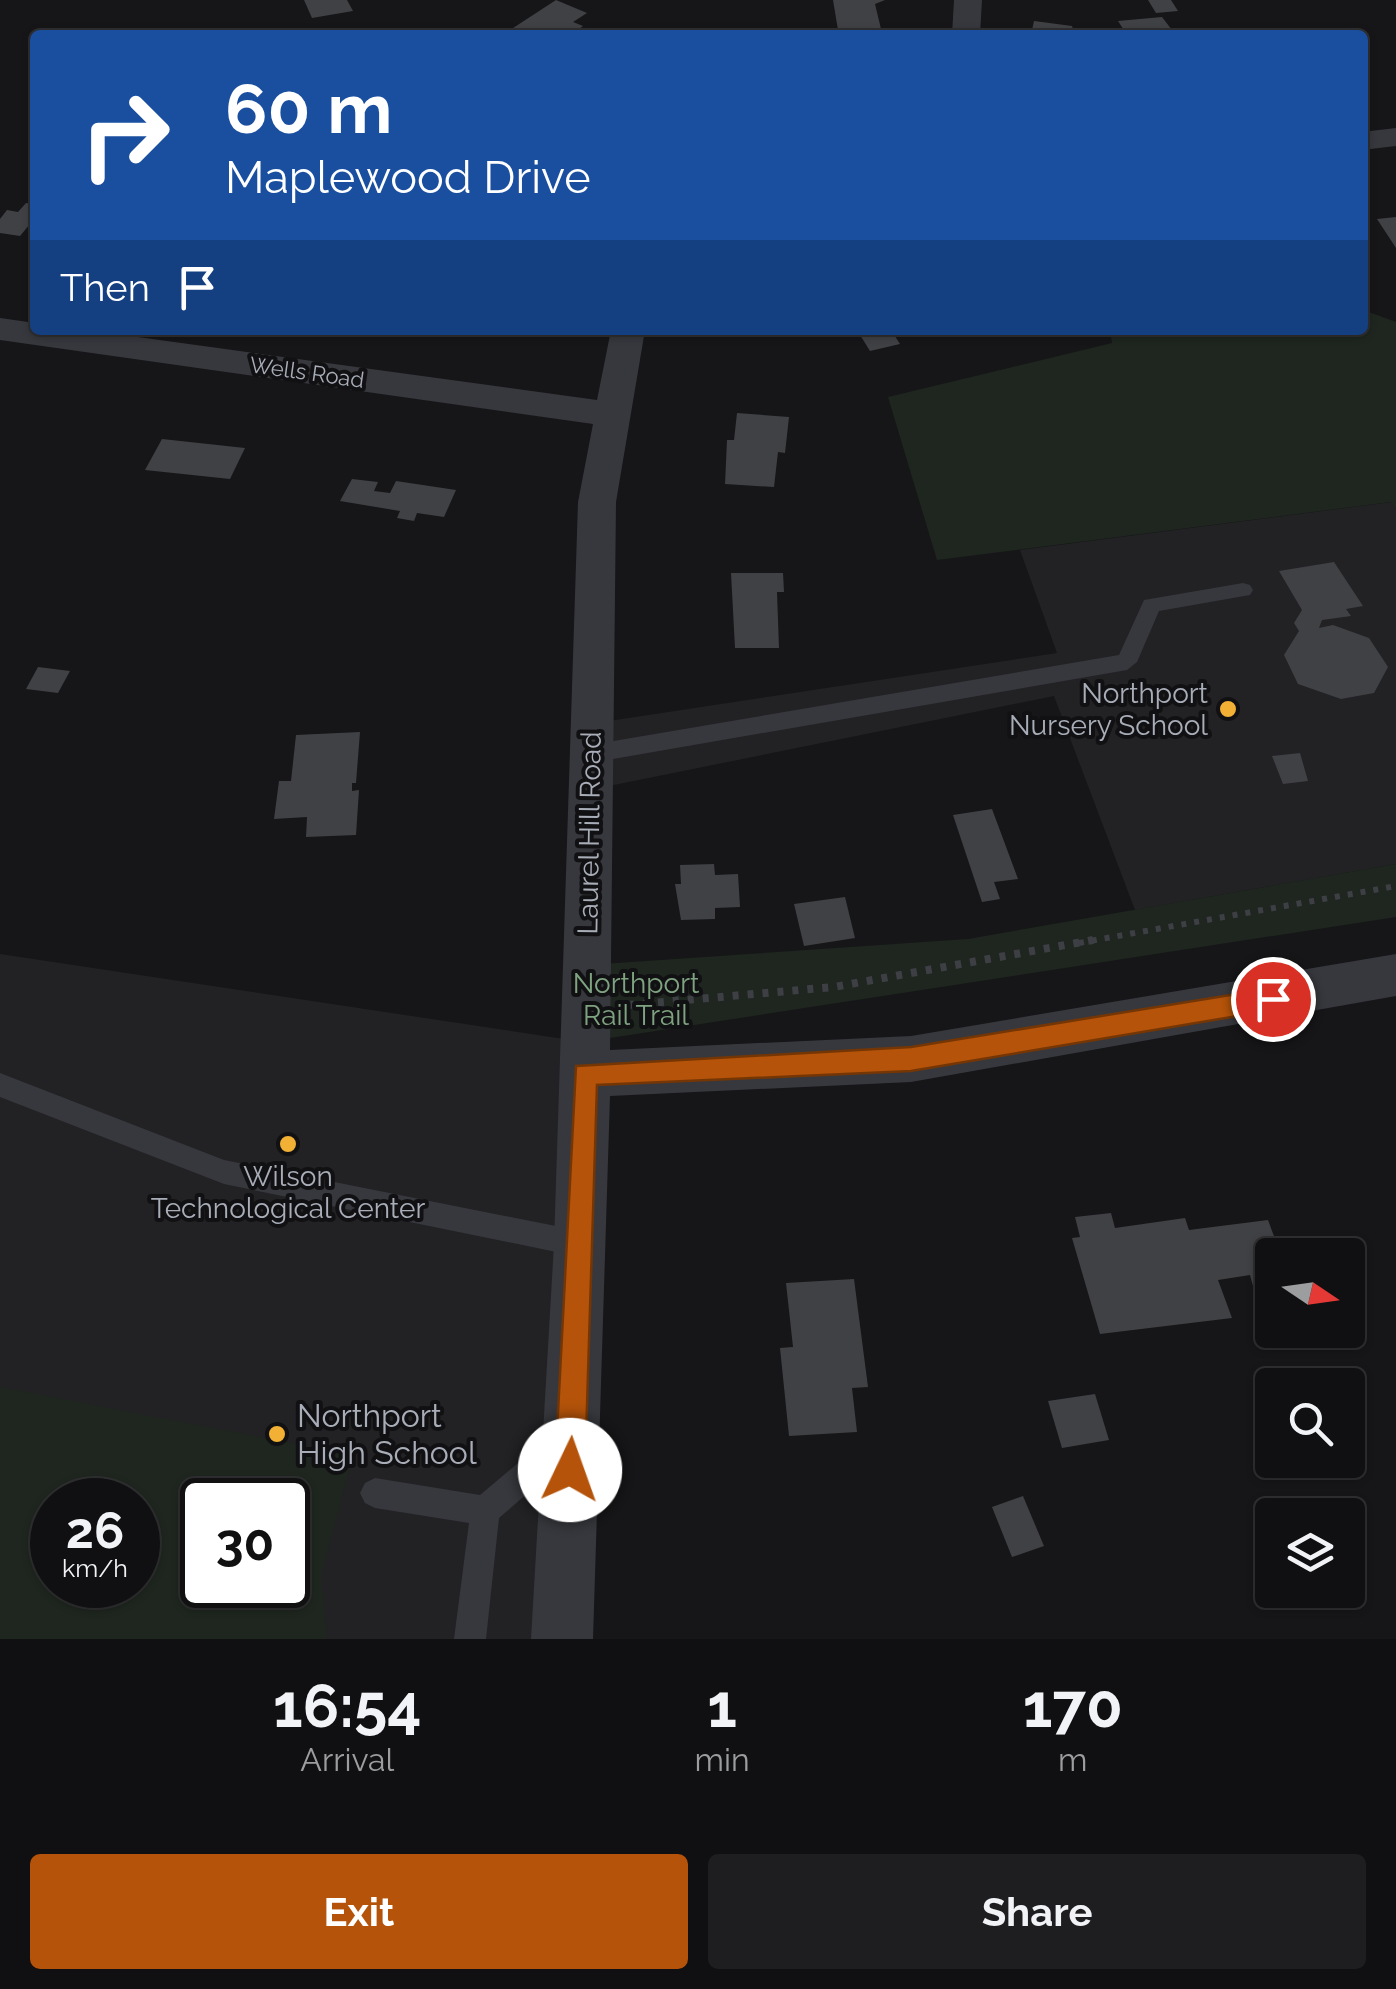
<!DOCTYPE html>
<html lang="en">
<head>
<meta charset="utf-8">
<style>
  :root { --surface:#101012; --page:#1e1e20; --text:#f1f3f6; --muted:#9c9d9f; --line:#303032; --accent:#b45309 }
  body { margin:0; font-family:Raleway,sans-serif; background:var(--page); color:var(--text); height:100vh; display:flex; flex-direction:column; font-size:38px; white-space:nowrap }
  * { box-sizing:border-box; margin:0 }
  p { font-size:32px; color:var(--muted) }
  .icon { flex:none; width:55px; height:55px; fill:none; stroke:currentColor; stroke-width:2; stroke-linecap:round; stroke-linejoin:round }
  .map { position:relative; height:1639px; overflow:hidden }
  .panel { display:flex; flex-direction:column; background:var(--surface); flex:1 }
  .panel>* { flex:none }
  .banner { position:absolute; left:30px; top:30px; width:1338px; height:305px; border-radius:10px; box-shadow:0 2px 8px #0004,0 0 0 2px var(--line); background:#1a4fa0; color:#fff; overflow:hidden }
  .needle { width:65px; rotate:103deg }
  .buttons { position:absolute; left:1255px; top:1238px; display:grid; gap:20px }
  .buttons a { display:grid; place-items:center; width:110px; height:110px; border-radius:10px; background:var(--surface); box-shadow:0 2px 8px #0004,0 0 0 2px var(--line); font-size:50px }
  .speed { position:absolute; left:30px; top:1478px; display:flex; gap:20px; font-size:50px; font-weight:700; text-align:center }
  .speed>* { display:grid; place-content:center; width:130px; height:130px; border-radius:50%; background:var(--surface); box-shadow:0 2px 8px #0004,0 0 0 2px var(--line); line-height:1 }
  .speed small { font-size:25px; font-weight:400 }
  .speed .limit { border:5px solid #111; border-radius:15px; background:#fff; color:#111 }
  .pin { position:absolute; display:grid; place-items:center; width:85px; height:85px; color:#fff; margin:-42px; border:5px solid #fff; border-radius:50%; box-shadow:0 2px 10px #0007 }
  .me { position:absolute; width:110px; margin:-55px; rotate:3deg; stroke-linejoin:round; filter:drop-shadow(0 0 8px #0008) }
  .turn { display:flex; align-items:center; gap:35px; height:210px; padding:0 30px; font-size:45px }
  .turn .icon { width:130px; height:130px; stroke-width:2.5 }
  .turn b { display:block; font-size:70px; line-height:85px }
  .then { display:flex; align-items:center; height:95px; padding:0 30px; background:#0003; gap:20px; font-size:38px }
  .eta { display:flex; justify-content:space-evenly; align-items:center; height:170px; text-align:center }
  .eta b { font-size:60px; font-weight:700; line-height:70px }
  .cta { display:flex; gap:20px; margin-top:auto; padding:20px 30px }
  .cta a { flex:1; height:115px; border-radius:10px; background:var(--accent); color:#fff; font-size:40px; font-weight:700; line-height:115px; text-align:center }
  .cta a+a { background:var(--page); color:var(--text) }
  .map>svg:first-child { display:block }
  .built { fill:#222225; fill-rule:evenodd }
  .green { fill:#1e261f; fill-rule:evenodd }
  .building { fill:#404145 }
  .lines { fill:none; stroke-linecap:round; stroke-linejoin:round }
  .path-far1 { stroke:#3d3f44; stroke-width:6; stroke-dasharray:5 8; stroke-linecap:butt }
  .path { stroke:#3d3f44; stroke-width:8; stroke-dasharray:6 9; stroke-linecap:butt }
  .service { fill:#37383d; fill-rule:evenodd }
  .minor { fill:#37383d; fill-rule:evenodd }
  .route { fill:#b45309; stroke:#753606; stroke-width:2.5 }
  .poi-dot { fill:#f2b134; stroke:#111113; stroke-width:4 }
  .labels { text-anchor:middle; stroke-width:8; stroke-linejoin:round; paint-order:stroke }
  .far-street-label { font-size:22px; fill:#a8adb8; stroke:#111113 }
  .poi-label { font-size:28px; fill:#a8adb8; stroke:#111113; text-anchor:end }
  .street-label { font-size:28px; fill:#a8adb8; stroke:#111113 }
  .park-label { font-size:28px; fill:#7fa381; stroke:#111113 }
  .near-poi-label { font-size:32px; fill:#a8adb8; stroke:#111113; text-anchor:start }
</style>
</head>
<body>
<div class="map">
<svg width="1396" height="1639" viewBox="0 0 1396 1639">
  <rect width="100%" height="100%" fill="#161618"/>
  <g class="built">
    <polygon points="1392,502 1396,510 1396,864 1135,910 1054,696 604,787 609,721 1057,653 1020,550"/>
    <path d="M0 954 584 1042 540 1639H0ZM52 1500H138V1585H52ZM202 1500H288V1585H202Z"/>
  </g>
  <g class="green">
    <polygon points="1363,310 1396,322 1396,510 1391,502 937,560 888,397 1112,343 1110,330 1362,330"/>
    <polygon points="1396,864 1396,917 584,1042 587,965 968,939"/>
    <path d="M0 1387 353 1455 321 1576 327 1639H0ZM52 1500H138V1585H52ZM202 1500H288V1585H202Z"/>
  </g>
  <g class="building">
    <polygon points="304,0 347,0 353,11 312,18"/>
    <polygon points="556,0 587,13 573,22 583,26 571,35 522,35 510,30"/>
    <polygon points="833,0 885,0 875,4 881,29 838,30"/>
    <polygon points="1148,0 1171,0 1178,11 1156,13"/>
    <polygon points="1162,17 1175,34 1127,35 1118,21"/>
    <polygon points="1034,21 1072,26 1075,35 1031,35"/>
    <polygon points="26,203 35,204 35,218 20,236 0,233 0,219 7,210 18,212"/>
    <polygon points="1396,217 1396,248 1377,219"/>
    <polygon points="857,330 891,330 900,344 870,351"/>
    <polygon points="737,413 789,417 785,453 778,452 774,487 725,484 727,440 734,440"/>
    <polygon points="162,439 245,448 230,479 145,470"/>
    <polygon points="352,479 378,482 374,491 390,493 396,481 456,490 444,517 417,513 414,521 397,518 400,511 340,501"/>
    <polygon points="1334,562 1363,606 1346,609 1351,616 1322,620 1319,628 1333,625 1369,638 1388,667 1374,693 1341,699 1298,684 1284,655 1299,631 1294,623 1302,610 1279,571"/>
    <polygon points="731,573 783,573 784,592 777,592 779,648 735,648"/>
    <polygon points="38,667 70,671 58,693 26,689"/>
    <polygon points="360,732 356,783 352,783 352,791 359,790 356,835 306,837 307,817 274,819 279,781 291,781 296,735"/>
    <polygon points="1300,753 1308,781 1283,784 1272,756"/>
    <polygon points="992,809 1018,879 994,882 1000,899 982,902 953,815"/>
    <polygon points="714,864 715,875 738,874 740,907 715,908 715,919 681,920 675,884 681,884 680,865"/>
    <polygon points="845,897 855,938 804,946 794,904"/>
    <polygon points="1111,1213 1115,1228 1185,1218 1189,1230 1268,1220 1281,1255 1272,1255 1272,1283 1253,1286 1250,1275 1218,1280 1232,1318 1100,1334 1072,1238 1080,1237 1075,1217"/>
    <polygon points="854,1279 868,1387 852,1388 857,1432 789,1436 780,1348 793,1347 786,1283"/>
    <polygon points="1095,1394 1109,1440 1062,1448 1048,1401"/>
    <polygon points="1023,1496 1044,1546 1012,1557 992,1507"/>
  </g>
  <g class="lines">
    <polyline class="path-far1" points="1079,943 1396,886"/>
    <polyline class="path" points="628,1005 834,987 1093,940"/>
    <g class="service">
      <polygon points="1243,583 1250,585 1253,590 1250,595 1159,611 1137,662 1127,670 590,763 579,754 590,745 1119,655 1144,600"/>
      <polygon points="0,1073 224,1160 581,1231 591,1235 594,1244 591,1253 581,1257 224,1184 0,1097"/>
      <polygon points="565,1427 575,1432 580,1442 575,1452 499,1518 486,1639 454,1639 469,1523 375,1508 365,1503 360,1493 365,1483 375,1478 480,1495 555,1432"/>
    </g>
    <g class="minor">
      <polygon points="954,0 982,0 980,35 952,35"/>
      <polygon points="1396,128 1396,146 1362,150 1362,132"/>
      <polygon points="0,318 35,323 35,330 87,330 597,400 611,330 645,330 616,502 610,1050 911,1036 1396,954 1396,996 911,1082 610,1096 593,1639 531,1639 554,1244 578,502 593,424 0,340"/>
    </g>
  </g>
  <polygon class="route" points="1273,988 1286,999 1273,1010 911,1071 597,1085 585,1470 581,1481 570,1485 560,1481 555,1470 576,1066 911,1047"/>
  <g class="poi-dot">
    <circle cx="1228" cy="709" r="10"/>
    <circle cx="288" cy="1144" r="10"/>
    <circle cx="277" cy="1434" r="10"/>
  </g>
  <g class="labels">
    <g class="far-street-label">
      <text transform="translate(307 372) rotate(8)" y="8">Wells Road</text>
    </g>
    <g class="poi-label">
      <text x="1208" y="703">Northport<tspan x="1208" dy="32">Nursery School</tspan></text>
      <text x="288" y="1186" text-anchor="middle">Wilson<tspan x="288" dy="32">Technological Center</tspan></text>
    </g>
    <g class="street-label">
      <text transform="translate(589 833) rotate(-89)" y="10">Laurel Hill Road</text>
    </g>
    <g class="park-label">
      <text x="636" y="993">Northport<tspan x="636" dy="32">Rail Trail</tspan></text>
    </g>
    <g class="near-poi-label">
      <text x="297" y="1427">Northport<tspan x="297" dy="37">High School</tspan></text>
    </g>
  </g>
</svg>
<div class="buttons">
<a><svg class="needle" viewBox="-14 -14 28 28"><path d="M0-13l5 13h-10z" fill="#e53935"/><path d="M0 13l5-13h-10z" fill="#9c9d9f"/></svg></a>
<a><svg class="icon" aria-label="search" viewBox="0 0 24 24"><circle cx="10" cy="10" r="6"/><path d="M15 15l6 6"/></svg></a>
<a><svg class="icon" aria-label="layers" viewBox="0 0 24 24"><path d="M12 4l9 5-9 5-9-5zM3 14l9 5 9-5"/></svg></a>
</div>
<div class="speed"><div>26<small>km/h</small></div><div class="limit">30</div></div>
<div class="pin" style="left:1273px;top:999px;background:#d93025"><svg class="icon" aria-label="arrive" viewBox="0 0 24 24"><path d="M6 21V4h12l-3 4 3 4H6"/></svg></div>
<svg class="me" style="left:570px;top:1470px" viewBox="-20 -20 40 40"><circle r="19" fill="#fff"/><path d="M0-13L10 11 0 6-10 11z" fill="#b45309"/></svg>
<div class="banner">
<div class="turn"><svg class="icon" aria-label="right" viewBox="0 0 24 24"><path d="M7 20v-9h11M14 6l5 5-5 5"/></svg><div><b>60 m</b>Maplewood Drive</div></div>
<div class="then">Then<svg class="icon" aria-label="arrive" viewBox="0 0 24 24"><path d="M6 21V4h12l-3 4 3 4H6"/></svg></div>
</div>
</div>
<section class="panel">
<div class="eta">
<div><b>16:54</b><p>Arrival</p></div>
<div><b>1</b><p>min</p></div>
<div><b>170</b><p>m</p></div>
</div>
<div class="cta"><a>Exit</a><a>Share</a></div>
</section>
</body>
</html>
